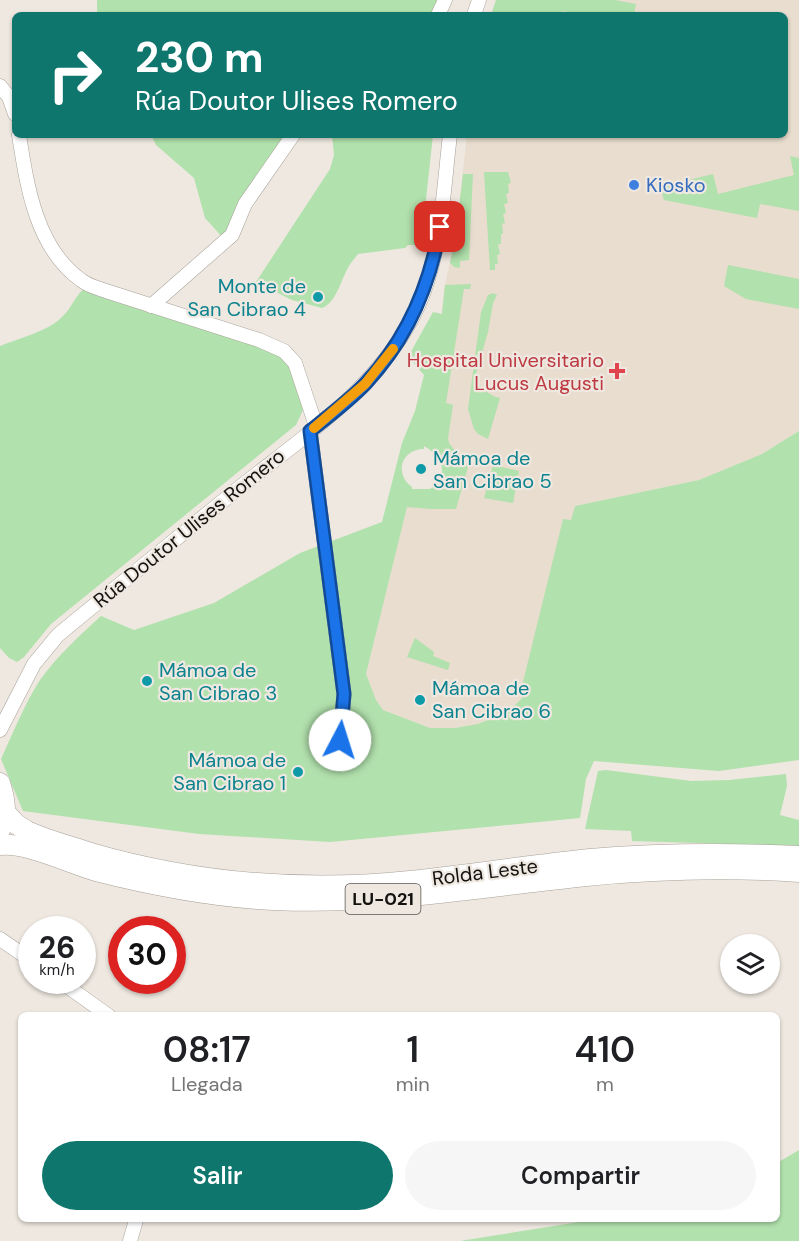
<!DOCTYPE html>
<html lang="es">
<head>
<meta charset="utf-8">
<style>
  :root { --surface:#fff; --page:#f6f6f6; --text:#202124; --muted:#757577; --accent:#0f766e }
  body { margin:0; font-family:"DM Sans",sans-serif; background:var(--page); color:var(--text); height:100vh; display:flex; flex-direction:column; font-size:22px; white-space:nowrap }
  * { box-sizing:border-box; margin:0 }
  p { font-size:20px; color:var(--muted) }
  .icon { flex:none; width:33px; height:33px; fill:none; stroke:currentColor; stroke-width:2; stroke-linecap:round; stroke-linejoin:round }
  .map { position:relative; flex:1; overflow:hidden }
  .drawer { position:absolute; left:18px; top:1012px; width:762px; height:210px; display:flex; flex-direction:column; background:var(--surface); border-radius:9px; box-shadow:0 2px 4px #0004 }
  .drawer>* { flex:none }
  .top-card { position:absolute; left:12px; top:12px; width:776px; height:126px; border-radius:9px; box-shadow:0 2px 4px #0004; background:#0f766e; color:#fff; overflow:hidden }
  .fabs { position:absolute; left:720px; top:934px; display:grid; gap:12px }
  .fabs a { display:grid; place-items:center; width:60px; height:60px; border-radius:50%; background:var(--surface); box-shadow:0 2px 4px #0004; font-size:30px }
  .speed { position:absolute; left:18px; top:916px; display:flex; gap:12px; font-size:30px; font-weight:700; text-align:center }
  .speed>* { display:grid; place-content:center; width:78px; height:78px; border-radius:50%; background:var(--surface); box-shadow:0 2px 4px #0004; line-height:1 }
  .speed small { font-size:15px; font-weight:400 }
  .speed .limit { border:9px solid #d22; background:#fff; color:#111 }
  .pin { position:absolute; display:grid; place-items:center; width:51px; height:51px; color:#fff; margin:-26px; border-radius:12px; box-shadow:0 3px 9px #0006 }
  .me { position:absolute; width:66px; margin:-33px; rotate:5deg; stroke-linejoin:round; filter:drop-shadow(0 0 4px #0008) }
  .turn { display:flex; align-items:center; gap:21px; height:126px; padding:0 24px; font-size:27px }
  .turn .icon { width:78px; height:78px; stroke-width:2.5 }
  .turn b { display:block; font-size:42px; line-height:51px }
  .eta { display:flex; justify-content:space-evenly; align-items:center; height:102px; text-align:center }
  .eta b { font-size:36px; font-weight:600; line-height:42px }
  .primary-button { display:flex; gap:12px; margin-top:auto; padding:12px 24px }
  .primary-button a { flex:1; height:69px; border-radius:36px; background:var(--accent); color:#fff; font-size:24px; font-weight:600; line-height:69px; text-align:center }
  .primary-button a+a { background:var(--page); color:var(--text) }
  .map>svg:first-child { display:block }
  .built { fill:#e8ddce }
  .green { fill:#b1e1ac; fill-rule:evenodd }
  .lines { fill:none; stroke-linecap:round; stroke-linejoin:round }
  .minor-casing { stroke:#a7a199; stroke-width:15 }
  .highway-casing { stroke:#a7a199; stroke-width:21 }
  .minor { stroke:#fff; stroke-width:14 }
  .highway { stroke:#fff; stroke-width:20 }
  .route-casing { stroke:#114b97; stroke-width:15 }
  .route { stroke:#1a73e8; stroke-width:10 }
  .slow { stroke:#f59e0b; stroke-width:10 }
  .shop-dot { fill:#3f7fe0; stroke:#eee8e0; stroke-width:2 }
  .culture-dot { fill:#0f9aa8; stroke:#eee8e0; stroke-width:2 }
  .health-dot { fill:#e0444e; stroke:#eee8e0; stroke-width:2 }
  .labels { text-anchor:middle; stroke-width:4.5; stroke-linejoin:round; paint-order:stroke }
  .shield { fill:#eee8e0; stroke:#55524e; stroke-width:1.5 }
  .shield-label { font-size:18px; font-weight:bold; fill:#14120f }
  .shop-label { font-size:20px; fill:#366cbe; stroke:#eee8e0; text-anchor:start }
  .culture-label { font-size:20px; fill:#0d838f; stroke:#eee8e0; text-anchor:start }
  .health-label { font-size:20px; fill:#be3a42; stroke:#eee8e0; text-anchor:end }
  .street-label { font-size:20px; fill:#14120f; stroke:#eee8e0 }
</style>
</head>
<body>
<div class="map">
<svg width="799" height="1241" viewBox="0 0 799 1241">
  <rect width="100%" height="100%" fill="#eee8e0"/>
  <polygon class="built" points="496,0 799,0 799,431 762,454 699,480 575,506 542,634 527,688 522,698 509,711 478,724 455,728 430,728 383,710 376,700 366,674 411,489 430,489 440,480 443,472 442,463 438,456 424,446 445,285 456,233 467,135 784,135 784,15 491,15"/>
  <g class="green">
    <polygon points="97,0 438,0 433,15 97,15"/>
    <polygon points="496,0 615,0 636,4 634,15 584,15 562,11 561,15 491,15"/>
    <polygon points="151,135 288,135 224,239 205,218 194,178 156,145"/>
    <path d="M332 135H433L423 227 418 245H408L405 248 358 254C355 258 351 262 349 266 341 279 337 302 322 308L292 300 256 282 330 169 334 155Z"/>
    <polygon points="790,156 799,158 799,211 760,204 757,218 664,200 660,187 713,174 718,194 794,175"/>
    <polygon points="484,172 508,172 511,183 508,184 509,193 506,194 508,203 504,204 506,213 503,214 505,223 502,224 503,234 501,234 501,244 498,244 500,254 497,255 498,264 495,264 495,270 490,270"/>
    <polygon points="463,174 473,174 469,260 460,261 460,268 454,267 450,263 456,233"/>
    <polygon points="728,265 799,279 799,309 746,299 724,286"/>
    <path d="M471 284 470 289H464L446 403 453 405 448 438 449 443 468 467 456 509H431L407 507 366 674 376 700 383 710 430 728H455L478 724 509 711 522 698 527 689 522 686 563 519 571 520 575 506 699 480 762 454 799 431V760L719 771 594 761 586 779 580 818 330 842 199 834 23 811 1 759C13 733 24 705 40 680 57 656 80 635 101 616L134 630 214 603 300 553 382 522 402 443 415 411 424 375 408 357 433 312 442 314 445 285ZM424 446C443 456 450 476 430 489H412V487C394 474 401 449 424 449Z"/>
    <path d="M86 287 220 331 283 356 293 368 302 395 303 410 296 425 51 624 24 657 17 662 9 658 0 648V346C17 339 49 331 62 317 72 308 75 295 86 287Z"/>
    <path d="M493 293 497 295 493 303 488 332 475 377C479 387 489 396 500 398L488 439 478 434 474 429 468 409 481 312 488 295Z"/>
    <polygon points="493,465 519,471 513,503 484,498"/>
    <polygon points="415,638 434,652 433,656 450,663 448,670 407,657"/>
    <polygon points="606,770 691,781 730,780 786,774 787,786 780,815 799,820 799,846 632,841 631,831 585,829 598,771"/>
    <polygon points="799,1150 799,1241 460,1241 579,1222 630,1220 777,1220 777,1163"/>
  </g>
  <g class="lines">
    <defs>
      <g id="minor">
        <polyline points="438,15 445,0"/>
        <polyline points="474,15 479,0"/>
        <polyline points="0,86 9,97 15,114"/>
        <path d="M19 135C27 186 36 248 81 280 88 286 98 288 106 291L259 340 284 351 295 363 316 426"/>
        <polyline points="151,306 232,235 245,204 293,135"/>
        <polyline points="310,431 344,694 340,740"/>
        <path d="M0 730 34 664 58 635C116 587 175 540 234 492 301 438 383 386 419 304 442 250 443 192 450 135"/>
        <polyline points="0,939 32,961"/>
        <polyline points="60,981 109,1016"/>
        <polyline points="130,1241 136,1220"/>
      </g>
      <g id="highway">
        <path d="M0 783C5 799 8 814 0 830"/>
        <path d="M5 812 16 824 27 831C47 840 70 846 91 853 195 883 303 892 410 881 470 875 530 865 590 859 660 853 729 853 799 856"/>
        <path d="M0 845C26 842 69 863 96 871 155 886 213 897 274 900 380 905 482 887 586 876 657 869 728 867 799 872"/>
      </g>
    </defs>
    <use href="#minor" class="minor-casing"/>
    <use href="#highway" class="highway-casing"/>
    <use href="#minor" class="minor"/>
    <use href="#highway" class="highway"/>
  </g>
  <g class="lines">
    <defs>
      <path id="route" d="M340 740 344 694 310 431C329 416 350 400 366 383 407 339 430 285 440 227"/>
    </defs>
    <use href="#route" class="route-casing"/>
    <use href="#route" class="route"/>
    <polyline class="slow" points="314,428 365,384 393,349"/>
  </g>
  <circle class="shop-dot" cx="634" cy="185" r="6"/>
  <g class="culture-dot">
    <circle cx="318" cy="297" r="6"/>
    <circle cx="421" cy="469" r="6"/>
    <circle cx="147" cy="681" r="6"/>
    <circle cx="420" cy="700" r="6"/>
    <circle cx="298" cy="772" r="6"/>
  </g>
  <path class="health-dot" d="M614 362h6v6h6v6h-6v6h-6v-6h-6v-6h6z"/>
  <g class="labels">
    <rect class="shield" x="345.5" y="884" width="75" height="30" rx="4.5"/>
    <g class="shield-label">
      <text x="383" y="905">LU-021</text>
    </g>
    <g class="shop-label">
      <text x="646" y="192">Kiosko</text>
    </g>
    <g class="culture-label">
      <text x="306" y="293" text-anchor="end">Monte de<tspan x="306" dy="23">San Cibrao 4</tspan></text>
      <text x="433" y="465">Mámoa de<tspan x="433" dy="23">San Cibrao 5</tspan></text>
      <text x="159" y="677">Mámoa de<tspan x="159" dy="23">San Cibrao 3</tspan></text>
      <text x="432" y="695">Mámoa de<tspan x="432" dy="23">San Cibrao 6</tspan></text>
      <text x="286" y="767" text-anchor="end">Mámoa de<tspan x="286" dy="23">San Cibrao 1</tspan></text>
    </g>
    <g class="health-label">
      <text x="604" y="367">Hospital Universitario<tspan x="604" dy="23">Lucus Augusti</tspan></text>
    </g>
    <g class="street-label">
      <text transform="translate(189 528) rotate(-39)" y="7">Rúa Doutor Ulises Romero</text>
      <text transform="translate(485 872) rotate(-7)" y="7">Rolda Leste</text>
    </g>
  </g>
</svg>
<div class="fabs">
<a><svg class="icon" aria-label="layers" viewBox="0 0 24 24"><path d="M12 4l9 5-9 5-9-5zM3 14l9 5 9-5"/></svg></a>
</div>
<div class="speed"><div>26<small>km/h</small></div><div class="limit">30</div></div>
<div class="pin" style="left:440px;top:227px;background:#d93025"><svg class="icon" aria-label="arrive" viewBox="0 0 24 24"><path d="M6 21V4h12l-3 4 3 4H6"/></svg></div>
<svg class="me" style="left:340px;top:740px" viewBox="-20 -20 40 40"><circle r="19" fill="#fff"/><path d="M0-13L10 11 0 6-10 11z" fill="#1a73e8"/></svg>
<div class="top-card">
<div class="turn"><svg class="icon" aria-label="right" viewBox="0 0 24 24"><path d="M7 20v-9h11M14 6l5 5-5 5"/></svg><div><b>230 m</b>Rúa Doutor Ulises Romero</div></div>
</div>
<section class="drawer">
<div class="eta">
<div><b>08:17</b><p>Llegada</p></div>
<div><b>1</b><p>min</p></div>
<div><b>410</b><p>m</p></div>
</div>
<div class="primary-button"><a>Salir</a><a>Compartir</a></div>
</section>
</div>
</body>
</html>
